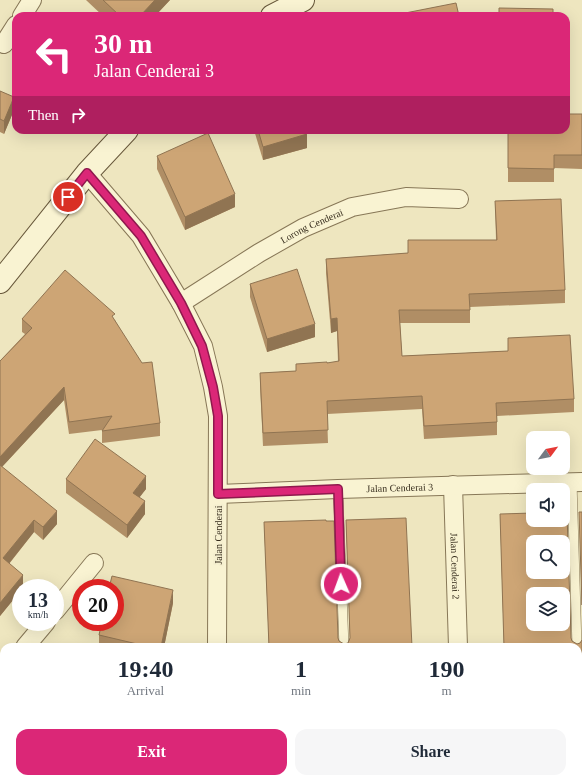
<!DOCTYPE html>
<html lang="en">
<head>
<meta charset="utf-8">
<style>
  :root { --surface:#fff; --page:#f6f6f7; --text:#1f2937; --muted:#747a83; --accent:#db2777 }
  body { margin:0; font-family:"Times New Roman",serif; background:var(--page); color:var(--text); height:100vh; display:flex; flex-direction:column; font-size:15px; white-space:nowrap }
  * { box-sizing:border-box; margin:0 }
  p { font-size:13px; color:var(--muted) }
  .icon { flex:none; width:22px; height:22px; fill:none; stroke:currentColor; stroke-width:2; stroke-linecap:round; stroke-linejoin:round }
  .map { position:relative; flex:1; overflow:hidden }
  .drawer { position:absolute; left:0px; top:643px; width:582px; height:140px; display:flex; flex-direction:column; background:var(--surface); border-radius:12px 12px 0 0; box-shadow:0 4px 16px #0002 }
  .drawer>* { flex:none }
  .top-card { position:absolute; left:12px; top:12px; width:558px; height:122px; border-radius:12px; box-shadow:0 4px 16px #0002; background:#db2777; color:#fff; overflow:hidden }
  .needle { width:26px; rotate:58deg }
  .buttons { position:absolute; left:526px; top:431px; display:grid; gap:8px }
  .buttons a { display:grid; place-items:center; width:44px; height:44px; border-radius:8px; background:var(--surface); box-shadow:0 4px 16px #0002; font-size:20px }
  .speed { position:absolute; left:12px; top:579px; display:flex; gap:8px; font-size:20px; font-weight:700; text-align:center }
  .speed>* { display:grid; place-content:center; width:52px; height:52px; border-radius:50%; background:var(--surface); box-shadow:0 4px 16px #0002; line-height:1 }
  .speed small { font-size:10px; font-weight:400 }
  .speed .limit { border:6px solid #d22; background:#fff; color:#111 }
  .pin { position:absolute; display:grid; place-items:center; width:34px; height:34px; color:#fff; margin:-17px; border:2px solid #fff; border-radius:50%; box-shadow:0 1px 4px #0007 }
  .me { position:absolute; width:44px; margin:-22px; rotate:358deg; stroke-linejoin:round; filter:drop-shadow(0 0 3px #0008) }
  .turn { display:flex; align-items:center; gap:14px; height:84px; padding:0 16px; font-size:18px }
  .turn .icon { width:52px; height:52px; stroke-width:2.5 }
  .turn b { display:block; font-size:28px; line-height:34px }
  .then { display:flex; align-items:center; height:38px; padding:0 16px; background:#0003; gap:8px; font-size:15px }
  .eta { display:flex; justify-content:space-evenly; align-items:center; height:68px; text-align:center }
  .eta b { font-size:24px; font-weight:800; line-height:28px }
  .button { display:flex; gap:8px; margin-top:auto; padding:8px 16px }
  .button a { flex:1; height:46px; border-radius:12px; background:var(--accent); color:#fff; font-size:16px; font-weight:800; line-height:46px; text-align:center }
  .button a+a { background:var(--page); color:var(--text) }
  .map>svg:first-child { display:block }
  .green { fill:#bdcc93 }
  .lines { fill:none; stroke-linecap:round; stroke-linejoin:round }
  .lane-casing { stroke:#877757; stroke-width:10 }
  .street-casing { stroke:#877757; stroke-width:20 }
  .secondary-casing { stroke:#68583b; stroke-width:24 }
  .lane { stroke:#f9f3d2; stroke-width:9 }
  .street { stroke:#f9f3d2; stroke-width:18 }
  .secondary { stroke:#f9f3d2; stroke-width:22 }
  .wall { fill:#b08e65 }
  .shaded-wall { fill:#907452 }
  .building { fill:#cda575; stroke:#907452; fill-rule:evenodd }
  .route-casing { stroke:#8e194d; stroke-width:10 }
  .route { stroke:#db2777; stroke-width:7 }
  .labels { text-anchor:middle; stroke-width:4; stroke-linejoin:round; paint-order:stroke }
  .street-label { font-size:10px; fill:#362c1c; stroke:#f5efcf }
</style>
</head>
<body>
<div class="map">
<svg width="582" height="783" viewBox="0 0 582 783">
  <rect width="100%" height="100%" fill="#eee6bf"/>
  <polygon class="green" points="0,776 4,776 4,779 141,779 185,780 185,783 0,783"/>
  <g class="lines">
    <defs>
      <g id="lane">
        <polyline points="572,482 577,647"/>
        <polyline points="338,489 344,647"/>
        <polyline points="578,688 581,783"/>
        <polyline points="348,779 348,783"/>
      </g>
      <g id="street">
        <polyline points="22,16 32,0"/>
        <polyline points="4,44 16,25"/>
        <polyline points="87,173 141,236 181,303 203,346 213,387 218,416 217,647"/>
        <path id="s1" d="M181 303 259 253 303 228 352 207 406 197 459 199"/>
        <path id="s2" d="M453 485 458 647"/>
        <path id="s3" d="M218 494 338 489 582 482"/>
        <polyline points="55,611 94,563"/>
        <polyline points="25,647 46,622"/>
        <polyline points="0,678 4,673"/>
        <polyline points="462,779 462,783"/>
        <polyline points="217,783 217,779"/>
      </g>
      <g id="secondary">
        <polyline points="272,16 303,0"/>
        <polyline points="0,282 87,173 127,130"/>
      </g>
    </defs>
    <use href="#lane" class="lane-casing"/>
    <use href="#street" class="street-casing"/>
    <use href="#secondary" class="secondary-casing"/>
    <use href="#lane" class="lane"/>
    <use href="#street" class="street"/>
    <use href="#secondary" class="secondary"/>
  </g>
  <g class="wall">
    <polygon points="86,0 170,0 155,16 103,16"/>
    <polygon points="0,91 14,110 4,134 0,132"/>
    <polygon points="582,114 582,169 554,168 554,182 508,182 508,130"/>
    <polygon points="254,130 306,130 307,148 263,160"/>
    <polygon points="157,156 235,207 185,230 157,169"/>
    <polygon points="495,201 565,290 565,303 470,307 470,323 400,323 402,356 508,351 508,338 574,399 574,412 497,416 497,435 424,439 422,409 327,414 328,443 263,446 260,386 260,373 296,371 327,363 338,362 337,331 331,333 326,273 326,259 408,253 496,240"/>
    <polygon points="250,284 315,337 267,352 250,297"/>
    <polygon points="22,319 115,320 160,423 160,436 102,443 102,430 69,434 64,400 2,467 57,524 43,540 34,532 9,564 23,588 0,616 0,361 25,334 22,332"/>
    <polygon points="66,479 146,489 139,497 145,514 127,538 66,493"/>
    <polygon points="500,514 571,638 572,641 577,644 580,643 582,640 582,684 581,683 578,682 578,647 504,647"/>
    <polygon points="346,520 412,647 269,647 264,522 338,638 339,641 344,644 348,643 350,638"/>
    <polygon points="173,603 164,647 99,647 99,635"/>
  </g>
  <g class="shaded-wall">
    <polygon points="155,0 170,0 155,16 140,16"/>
    <polygon points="14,97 14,110 4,134 4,121"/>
    <polygon points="307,134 307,148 263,160 263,147"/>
    <polygon points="235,194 235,207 185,230 185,217"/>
    <polygon points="337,318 337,331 331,333 331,319"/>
    <polygon points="315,324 315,337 267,352 267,339"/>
    <polygon points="64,387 64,400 0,469 0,457"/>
    <polygon points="146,476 146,489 133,506 133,493"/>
    <polygon points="145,501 145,514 127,538 127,525"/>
    <polygon points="57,511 57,524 43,540 43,527"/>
    <polygon points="34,520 34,532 3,571 3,558"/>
    <polygon points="23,575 23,588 21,588 21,590 0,616 0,603"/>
    <polygon points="173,590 173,603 164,647 161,647"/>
  </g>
  <g class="building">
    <polygon points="103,0 155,0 140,16 120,16"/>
    <polygon points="456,3 459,16 390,16"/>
    <polygon points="499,8 553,9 553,16 499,16"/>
    <polygon points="0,91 14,97 4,121 0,119"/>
    <polygon points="566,114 582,114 582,155 554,155 554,169 508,168 508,130 566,130"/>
    <polygon points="258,130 306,130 307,134 263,147"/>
    <polygon points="208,133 235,194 185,217 157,156"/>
    <polygon points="561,199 565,290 469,294 470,310 399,310 402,356 508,351 508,338 570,335 574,399 496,403 497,422 424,426 422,396 327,401 328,430 263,433 260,373 296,371 296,364 327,362 327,363 339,361 337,318 331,319 326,259 408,253 408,240 497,240 495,201"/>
    <polygon points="297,269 315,324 267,339 250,284"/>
    <polygon points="65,270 115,314 112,316 142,363 152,362 160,423 102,431 112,416 69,422 64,387 0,457 0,361 32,328 22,319"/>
    <polygon points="95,439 146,476 133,493 145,501 127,525 66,479"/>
    <polygon points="0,465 57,511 43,527 34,520 3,558 23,575 0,603"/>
    <polygon points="579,512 582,512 582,605"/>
    <path d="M533 513V520H563V513H567L571 638 572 641 577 644 580 643 582 640V675L581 674 578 673V647H504L500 514ZM533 542H563V572H533ZM533 594H563V624H533Z"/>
    <polygon points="406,518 412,647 269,647 264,522 326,520 326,521 334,521 338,638 339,641 344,644 348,643 350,638 346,520"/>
    <polygon points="112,576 173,590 161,647 150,647 99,635 102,622 115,622 115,588 109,588"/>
    <polygon points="274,779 346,779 348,780 350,779 417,779 417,783 275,783"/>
    <rect x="509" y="779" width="73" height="4"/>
  </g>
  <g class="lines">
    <defs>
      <polyline id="route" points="68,197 87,173 141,236 181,303 202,346 213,387 218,416 218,494 338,489 341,584"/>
    </defs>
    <use href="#route" class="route-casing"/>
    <use href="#route" class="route"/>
  </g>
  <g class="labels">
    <g class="street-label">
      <text dy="4" stroke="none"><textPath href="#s1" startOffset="152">Lorong Cenderai</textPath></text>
      <text dy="4" stroke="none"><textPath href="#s3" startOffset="182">Jalan Cenderai 3</textPath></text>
      <text transform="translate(218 535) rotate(-90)" y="4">Jalan Cenderai</text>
      <text dy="4" stroke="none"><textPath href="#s2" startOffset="81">Jalan Cenderai 2</textPath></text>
    </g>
  </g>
</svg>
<div class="buttons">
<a><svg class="needle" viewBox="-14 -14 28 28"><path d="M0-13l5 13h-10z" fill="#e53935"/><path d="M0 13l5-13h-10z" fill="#747a83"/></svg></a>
<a><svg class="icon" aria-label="sound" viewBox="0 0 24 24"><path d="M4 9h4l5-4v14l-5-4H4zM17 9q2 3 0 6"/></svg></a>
<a><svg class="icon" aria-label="search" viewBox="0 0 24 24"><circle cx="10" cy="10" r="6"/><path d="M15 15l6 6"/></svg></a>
<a><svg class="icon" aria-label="layers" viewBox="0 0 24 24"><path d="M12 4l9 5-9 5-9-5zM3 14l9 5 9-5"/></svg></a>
</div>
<div class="speed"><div>13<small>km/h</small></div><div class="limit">20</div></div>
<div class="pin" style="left:68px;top:197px;background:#d93025"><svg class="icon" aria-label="arrive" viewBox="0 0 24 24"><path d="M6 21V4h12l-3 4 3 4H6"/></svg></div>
<svg class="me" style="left:341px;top:584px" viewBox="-20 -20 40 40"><circle r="17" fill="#db2777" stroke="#fff" stroke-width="3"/><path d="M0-11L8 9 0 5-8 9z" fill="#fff"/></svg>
<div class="top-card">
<div class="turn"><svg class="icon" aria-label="left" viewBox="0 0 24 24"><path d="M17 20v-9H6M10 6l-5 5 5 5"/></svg><div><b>30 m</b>Jalan Cenderai 3</div></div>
<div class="then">Then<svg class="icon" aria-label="right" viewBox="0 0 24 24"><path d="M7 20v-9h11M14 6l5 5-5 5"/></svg></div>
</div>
<section class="drawer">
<div class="eta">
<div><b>19:40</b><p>Arrival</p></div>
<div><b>1</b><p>min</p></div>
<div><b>190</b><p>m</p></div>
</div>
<div class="button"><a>Exit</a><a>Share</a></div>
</section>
</div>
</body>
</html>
